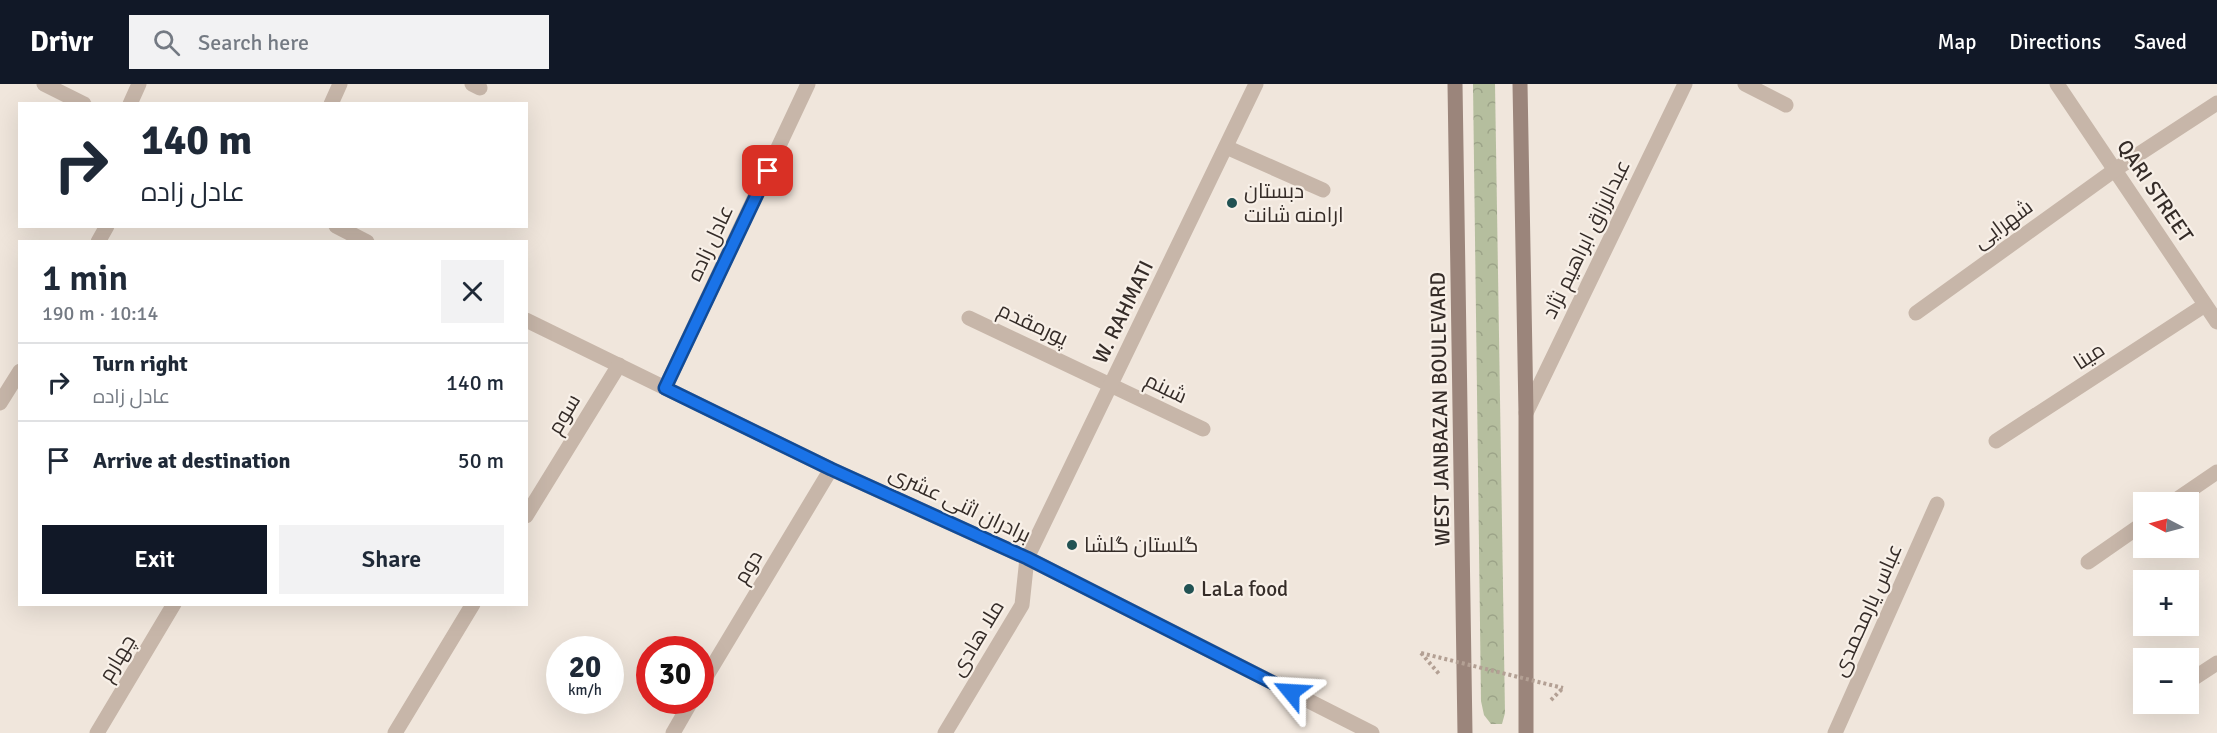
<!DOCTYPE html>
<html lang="en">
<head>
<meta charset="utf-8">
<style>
  :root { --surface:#fff; --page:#f2f2f3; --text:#1f2937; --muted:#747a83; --line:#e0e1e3; --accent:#111827 }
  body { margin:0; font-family:Signika,Cairo,sans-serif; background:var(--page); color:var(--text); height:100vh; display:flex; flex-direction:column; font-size:22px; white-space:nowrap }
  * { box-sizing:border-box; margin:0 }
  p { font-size:20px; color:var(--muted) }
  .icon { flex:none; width:33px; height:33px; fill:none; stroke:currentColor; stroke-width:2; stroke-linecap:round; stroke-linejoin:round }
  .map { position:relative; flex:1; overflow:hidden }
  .drawer { position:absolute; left:18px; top:156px; width:510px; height:366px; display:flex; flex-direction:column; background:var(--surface); border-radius:0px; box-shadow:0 6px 24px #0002 }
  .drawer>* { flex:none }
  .guide { position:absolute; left:18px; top:18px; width:510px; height:126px; border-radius:0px; box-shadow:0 6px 24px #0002; background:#fff; color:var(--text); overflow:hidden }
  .needle { width:39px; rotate:276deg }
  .fabs { position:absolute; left:2133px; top:408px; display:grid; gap:12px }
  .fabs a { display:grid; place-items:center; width:66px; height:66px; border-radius:0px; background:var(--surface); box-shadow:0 6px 24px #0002; font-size:30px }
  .speed { position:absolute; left:546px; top:552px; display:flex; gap:12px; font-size:30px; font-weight:700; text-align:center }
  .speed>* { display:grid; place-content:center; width:78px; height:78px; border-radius:50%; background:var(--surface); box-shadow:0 6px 24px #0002; line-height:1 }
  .speed small { font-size:15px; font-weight:400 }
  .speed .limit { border:9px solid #d22; background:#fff; color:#111 }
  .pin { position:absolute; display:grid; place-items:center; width:51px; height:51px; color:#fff; margin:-26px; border-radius:12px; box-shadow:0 3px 9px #0006 }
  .me { position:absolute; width:66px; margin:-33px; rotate:297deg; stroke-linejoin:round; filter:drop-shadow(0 0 4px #0008) }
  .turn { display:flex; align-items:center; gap:21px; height:126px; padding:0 24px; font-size:27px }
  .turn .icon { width:78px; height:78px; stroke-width:2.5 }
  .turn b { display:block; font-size:42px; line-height:51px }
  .round { display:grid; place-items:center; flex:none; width:63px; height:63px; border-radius:0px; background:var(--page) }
  .summary { display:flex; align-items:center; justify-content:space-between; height:102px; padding:0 24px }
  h1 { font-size:36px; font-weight:600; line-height:45px }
  .cta { display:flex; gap:12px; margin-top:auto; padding:12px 24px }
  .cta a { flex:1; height:69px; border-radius:0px; background:var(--accent); color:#fff; font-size:24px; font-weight:600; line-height:69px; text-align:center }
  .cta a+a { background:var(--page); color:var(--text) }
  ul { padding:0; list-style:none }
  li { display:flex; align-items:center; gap:18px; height:78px; padding:0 24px; border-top:2px solid var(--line) }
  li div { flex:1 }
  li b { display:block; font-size:22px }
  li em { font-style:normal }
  header { display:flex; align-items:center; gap:36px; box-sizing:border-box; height:84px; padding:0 30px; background:var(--accent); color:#fff }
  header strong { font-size:28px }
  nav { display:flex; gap:33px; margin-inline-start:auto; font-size:21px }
  .search { width:420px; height:54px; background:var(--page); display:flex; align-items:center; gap:15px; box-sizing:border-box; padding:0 21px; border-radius:0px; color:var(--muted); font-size:22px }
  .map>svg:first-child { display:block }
  .forest { fill:url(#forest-crowns) }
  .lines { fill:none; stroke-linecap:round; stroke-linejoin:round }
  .path { stroke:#b3a094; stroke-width:4; stroke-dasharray:3 3; stroke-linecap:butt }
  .minor { stroke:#c7b6a9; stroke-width:15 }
  .secondary { stroke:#9b857b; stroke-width:15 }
  .path-bridge { stroke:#b3a094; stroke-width:4; stroke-dasharray:3 3; stroke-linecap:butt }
  .route-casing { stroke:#114b97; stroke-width:15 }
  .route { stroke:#1a73e8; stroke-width:10 }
  .poi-dot { fill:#215253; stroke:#f8f0e8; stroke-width:2 }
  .labels { text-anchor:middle; stroke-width:4.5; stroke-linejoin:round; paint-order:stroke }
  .poi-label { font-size:21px; fill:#352c28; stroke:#f8f0e8; text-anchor:start }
  .street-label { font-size:21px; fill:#352c28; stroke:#f8f0e8 }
</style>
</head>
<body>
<header>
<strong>Drivr</strong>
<div class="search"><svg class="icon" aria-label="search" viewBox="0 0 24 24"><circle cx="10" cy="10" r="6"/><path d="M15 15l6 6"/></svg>Search here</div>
<nav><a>Map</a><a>Directions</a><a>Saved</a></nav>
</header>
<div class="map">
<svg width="2217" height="649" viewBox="0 0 2217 649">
  <defs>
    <pattern id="forest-crowns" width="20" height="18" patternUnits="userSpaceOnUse" patternTransform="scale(1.5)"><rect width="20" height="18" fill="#b5be9e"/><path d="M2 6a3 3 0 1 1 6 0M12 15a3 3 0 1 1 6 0" fill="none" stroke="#9ca388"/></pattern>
  </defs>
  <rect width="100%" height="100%" fill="#f0e6dc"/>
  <polygon class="forest" points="1473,0 1495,0 1505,629 1502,640 1491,640 1484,631 1481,617"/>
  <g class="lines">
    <g class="path">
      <polyline points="1421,569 1440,591"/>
      <polyline points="1551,616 1563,604"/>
    </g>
    <g class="minor">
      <polyline points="44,0 84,20"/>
      <polyline points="472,0 480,4"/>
      <polyline points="1745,0 1786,21"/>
      <polyline points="2057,0 2217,238"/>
      <polyline points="130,20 139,0"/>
      <polyline points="331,20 340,0"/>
      <polyline points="1226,63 1323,106"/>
      <polyline points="336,142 367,158"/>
      <polyline points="98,158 107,142"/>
      <polyline points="1916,229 2116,85 2217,19"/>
      <polyline points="969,234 1203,345"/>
      <polyline points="526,236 831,385 1027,474 1372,649"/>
      <polyline points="665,304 808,0"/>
      <polyline points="0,319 20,287"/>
      <polyline points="1526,329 1685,0"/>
      <polyline points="1996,357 2205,221"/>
      <polyline points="2173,418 2217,388"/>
      <polyline points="526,432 619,281"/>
      <polyline points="2088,478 2144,439"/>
      <polyline points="2188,598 2217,579"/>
      <polyline points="700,603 831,385"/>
      <polyline points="97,649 174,520"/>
      <polyline points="395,649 473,520"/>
      <polyline points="673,649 692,616"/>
      <polyline points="945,649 1022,521 1027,474 1256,0"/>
      <polyline points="1835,649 1937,420"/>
    </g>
    <g class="secondary">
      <polyline points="1455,0 1465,649"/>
      <polyline points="1520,0 1526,329 1526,649"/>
    </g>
    <polyline class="path-bridge" points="1421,569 1563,604"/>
  </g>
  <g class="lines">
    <defs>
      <polyline id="route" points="768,87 665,304 831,385 1027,474 1291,608"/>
    </defs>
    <use href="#route" class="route-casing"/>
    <use href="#route" class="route"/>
  </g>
  <g class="poi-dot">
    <circle cx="1232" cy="119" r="6"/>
    <circle cx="1072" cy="461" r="6"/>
    <circle cx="1189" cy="505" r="6"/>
  </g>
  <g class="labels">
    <g class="poi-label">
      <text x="1244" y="114">دبستان<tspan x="1244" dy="24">ارامنه شانت</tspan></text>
      <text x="1084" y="468">گلستان گلشا</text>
      <text x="1201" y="512">LaLa food</text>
    </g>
    <g class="street-label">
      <text transform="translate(2155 107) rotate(56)" y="7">QARI STREET</text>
      <text transform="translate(2003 140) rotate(-36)" y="7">شهرایی</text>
      <text transform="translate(1586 155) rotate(-64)" y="7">عبدالرزاق ابراهیم نژاد</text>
      <text transform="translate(710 159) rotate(-65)" y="7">عادل زاده</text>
      <text transform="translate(1123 228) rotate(-64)" y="7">W. RAHMATI</text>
      <text transform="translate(1033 240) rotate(25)" y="7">پورمقدم</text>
      <text transform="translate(2089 272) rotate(-33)" y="7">مینا</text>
      <text transform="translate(1166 304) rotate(26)" y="7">شبنم</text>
      <text transform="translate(1440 325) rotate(-91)" y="7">WEST JANBAZAN BOULEVARD</text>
      <text transform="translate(564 330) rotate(-59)" y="7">سوم</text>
      <text transform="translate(960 420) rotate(25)" y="7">برادران اثنی عشری</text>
      <text transform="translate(748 483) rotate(-59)" y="7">دوم</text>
      <text transform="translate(1867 526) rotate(-66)" y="7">عباس یارمحمدی</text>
      <text transform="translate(977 554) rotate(-59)" y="7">ملا هادی</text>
      <text transform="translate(117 574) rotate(-59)" y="7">چهارم</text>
    </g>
  </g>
</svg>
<div class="fabs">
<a><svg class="needle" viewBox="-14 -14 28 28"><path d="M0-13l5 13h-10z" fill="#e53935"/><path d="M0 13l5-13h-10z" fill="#747a83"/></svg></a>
<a>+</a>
<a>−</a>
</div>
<div class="speed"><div>20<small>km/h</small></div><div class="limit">30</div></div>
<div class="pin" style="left:768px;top:87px;background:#d93025"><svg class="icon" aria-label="arrive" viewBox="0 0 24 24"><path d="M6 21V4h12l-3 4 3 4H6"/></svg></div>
<svg class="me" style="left:1291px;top:608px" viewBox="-20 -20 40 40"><path d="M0-17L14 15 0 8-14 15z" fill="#1a73e8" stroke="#fff" stroke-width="4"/></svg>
<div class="guide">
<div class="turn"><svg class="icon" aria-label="right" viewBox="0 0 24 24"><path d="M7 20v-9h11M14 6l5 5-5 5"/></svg><div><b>140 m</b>عادل زاده</div></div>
</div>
<section class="drawer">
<div class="summary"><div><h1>1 min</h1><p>190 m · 10:14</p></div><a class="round"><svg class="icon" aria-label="close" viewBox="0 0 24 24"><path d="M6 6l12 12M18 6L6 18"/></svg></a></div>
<ul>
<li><svg class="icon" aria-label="right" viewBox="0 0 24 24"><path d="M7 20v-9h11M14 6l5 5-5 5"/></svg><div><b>Turn right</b><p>عادل زاده</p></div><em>140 m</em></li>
<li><svg class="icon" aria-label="arrive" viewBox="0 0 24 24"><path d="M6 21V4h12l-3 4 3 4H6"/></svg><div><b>Arrive at destination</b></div><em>50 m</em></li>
</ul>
<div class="cta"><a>Exit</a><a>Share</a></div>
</section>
</div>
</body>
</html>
